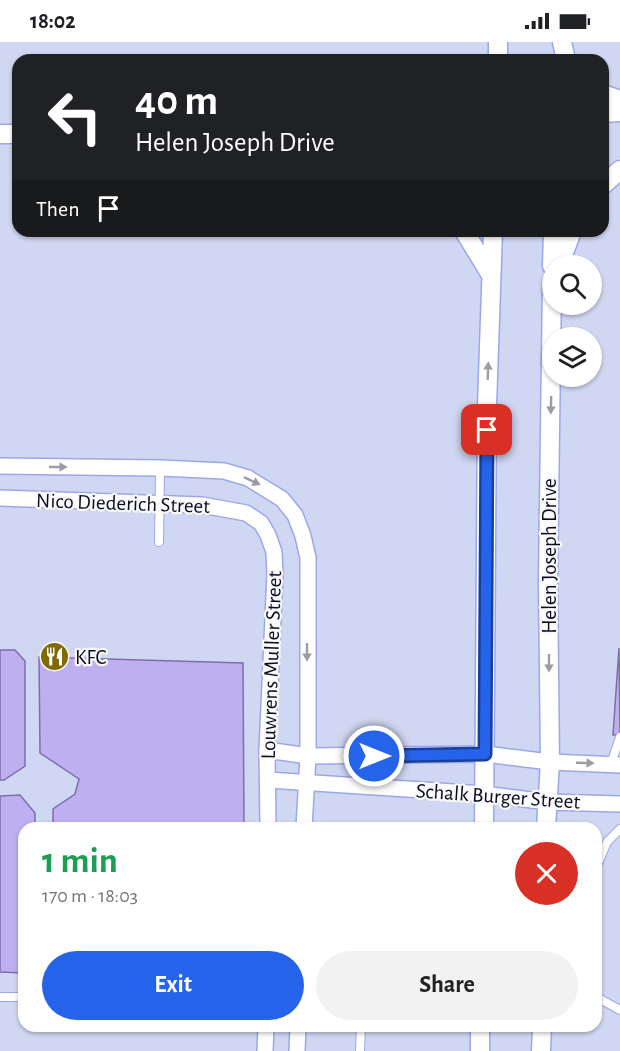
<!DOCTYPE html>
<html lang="en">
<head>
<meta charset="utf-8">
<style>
  :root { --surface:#fff; --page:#f2f2f2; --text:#202124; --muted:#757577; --accent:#2563eb }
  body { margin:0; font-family:"Alegreya Sans",sans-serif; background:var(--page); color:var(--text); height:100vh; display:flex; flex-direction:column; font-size:22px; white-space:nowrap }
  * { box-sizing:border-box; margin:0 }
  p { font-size:20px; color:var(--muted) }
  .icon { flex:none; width:33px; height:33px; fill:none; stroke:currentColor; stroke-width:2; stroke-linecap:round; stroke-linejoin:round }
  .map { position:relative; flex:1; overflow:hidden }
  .drawer { position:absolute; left:18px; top:780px; width:584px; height:210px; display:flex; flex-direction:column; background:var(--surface); border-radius:18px; box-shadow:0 2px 4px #0004 }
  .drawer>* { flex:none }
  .top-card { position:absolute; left:12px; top:12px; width:597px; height:183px; border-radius:18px; box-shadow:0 2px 4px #0004; background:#202124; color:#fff; overflow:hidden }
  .buttons { position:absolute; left:542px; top:213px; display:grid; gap:12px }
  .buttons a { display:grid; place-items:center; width:60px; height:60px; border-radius:50%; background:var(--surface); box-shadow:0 2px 4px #0004; font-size:30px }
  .pin { position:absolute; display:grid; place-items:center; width:51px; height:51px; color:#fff; margin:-26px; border-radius:12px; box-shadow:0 3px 9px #0006 }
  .me { position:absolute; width:66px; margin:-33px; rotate:90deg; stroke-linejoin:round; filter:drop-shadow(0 0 4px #0008) }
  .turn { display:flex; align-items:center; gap:21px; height:126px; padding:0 24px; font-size:27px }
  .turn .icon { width:78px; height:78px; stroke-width:2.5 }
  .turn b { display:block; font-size:42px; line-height:51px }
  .then { display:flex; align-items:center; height:57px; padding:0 24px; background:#0003; gap:12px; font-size:22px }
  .round { display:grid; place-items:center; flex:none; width:63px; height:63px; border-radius:32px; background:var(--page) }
  .summary { display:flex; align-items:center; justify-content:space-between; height:102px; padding:0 24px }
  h1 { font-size:36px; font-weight:600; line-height:45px; color:#1e9e55 }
  .action { display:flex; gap:12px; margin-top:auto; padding:12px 24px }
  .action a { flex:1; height:69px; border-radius:36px; background:var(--accent); color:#fff; font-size:24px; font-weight:600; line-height:69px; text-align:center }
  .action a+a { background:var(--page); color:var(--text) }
  .status { display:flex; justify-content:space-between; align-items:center; height:42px; padding:0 30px; background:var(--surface); direction:ltr }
  .status svg { height:16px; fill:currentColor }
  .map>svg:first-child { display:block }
  .building { fill:#beaff1; stroke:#7e6eae; stroke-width:1.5 }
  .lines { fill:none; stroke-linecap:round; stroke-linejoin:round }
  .service-casing { stroke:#9aa8eb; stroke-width:10 }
  .minor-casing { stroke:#9aa8eb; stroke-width:18 }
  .tertiary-casing { stroke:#9aa8eb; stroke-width:21 }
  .service { stroke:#fff; stroke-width:8 }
  .minor { stroke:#fff; stroke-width:15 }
  .tertiary { stroke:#fff; stroke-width:18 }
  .oneway { fill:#9c9da7 }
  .route-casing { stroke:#184099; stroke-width:15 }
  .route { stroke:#2563eb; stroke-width:10 }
  .labels { text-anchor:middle; stroke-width:4.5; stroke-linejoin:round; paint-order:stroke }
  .street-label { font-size:21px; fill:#080b22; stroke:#f9f9f9 }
  .poi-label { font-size:21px; fill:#080b22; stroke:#f9f9f9; text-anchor:start }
</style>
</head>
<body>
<div class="status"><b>18:02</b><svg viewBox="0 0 49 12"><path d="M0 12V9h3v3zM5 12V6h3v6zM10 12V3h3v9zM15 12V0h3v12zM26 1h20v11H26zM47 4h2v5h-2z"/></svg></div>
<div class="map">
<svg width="620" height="1009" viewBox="0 0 620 1009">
  <rect width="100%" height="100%" fill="#d0d7f2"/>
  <g class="building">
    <polygon points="619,606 620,693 613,693"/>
    <polygon points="0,608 15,608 25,619 25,724 4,738 0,738"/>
    <polygon points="39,615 243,621 244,786 53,786 53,767 75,752 79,737 40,711"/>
    <polygon points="20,753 35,771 35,786 24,786 24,931 0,930 0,754"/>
  </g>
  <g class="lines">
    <defs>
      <g id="service">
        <polyline points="159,500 160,426"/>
        <polyline points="611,722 620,695"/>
        <polyline points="596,826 607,800 620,787"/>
        <polyline points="596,952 600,957 620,968"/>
        <polyline points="0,955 24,955"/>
        <polyline points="360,1009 361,984"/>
      </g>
      <g id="minor">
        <polyline points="0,424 160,426 224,429 248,436 282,457 295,473 303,494 308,516 308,714 304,786"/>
        <polyline points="0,456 202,463 246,471 261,481 268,493 274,510 275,532 267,708 268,786"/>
        <polyline points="267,708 308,714 485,712 550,720 620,723"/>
        <polyline points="268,738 484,752 547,760 620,762"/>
        <polyline points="265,1009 266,984"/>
        <polyline points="297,1009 298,984"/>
      </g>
      <g id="tertiary">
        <polyline points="562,0 566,18"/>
        <polyline points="498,18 498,0"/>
        <polyline points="603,52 620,58"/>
        <polyline points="603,71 620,70"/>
        <polyline points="0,92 18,92"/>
        <polyline points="603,143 620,128"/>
        <polyline points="464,189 491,233"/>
        <polyline points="552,224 553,189"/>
        <polyline points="559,224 572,189"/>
        <polyline points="484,786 487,364 493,189"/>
        <polyline points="546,786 550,720 548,538 552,241"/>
        <polyline points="480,1009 480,984"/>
        <polyline points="541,1009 542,984"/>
      </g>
    </defs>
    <use href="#service" class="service-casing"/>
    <use href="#minor" class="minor-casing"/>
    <use href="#tertiary" class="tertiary-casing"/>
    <use href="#service" class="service"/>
    <use href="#minor" class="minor"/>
    <use href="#tertiary" class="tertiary"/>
  </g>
  <defs><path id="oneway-solid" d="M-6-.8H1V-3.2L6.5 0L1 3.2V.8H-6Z" transform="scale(1.5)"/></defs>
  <g class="oneway">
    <use href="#oneway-solid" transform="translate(488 329) rotate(-88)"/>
    <use href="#oneway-solid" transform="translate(551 363) rotate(91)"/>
    <use href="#oneway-solid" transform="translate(58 425)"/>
    <use href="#oneway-solid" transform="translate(252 439) rotate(25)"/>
    <use href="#oneway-solid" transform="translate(307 610) rotate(90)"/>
    <use href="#oneway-solid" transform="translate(549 621) rotate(90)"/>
    <use href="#oneway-solid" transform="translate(585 721) rotate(2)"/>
  </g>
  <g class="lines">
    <defs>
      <polyline id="route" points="374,714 485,712 487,388"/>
    </defs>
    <use href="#route" class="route-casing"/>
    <use href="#route" class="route"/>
  </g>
  <defs>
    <symbol id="restaurant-disc" viewBox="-11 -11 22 22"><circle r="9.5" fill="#806a03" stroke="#f9f9f9"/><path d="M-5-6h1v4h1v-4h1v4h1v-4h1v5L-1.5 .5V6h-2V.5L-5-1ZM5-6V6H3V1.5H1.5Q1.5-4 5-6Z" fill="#fff"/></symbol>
  </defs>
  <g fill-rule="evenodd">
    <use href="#restaurant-disc" x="38" y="598" width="33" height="33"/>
  </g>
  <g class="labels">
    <g class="street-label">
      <text transform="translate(123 461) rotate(2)" y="7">Nico Diederich Street</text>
      <text transform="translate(549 514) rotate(-90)" y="7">Helen Joseph Drive</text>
      <text transform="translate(271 623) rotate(-88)" y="7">Louwrens Muller Street</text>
      <text transform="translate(498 754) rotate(4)" y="7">Schalk Burger Street</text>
    </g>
    <g class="poi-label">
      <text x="75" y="622">KFC</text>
    </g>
  </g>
</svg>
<div class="buttons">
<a><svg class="icon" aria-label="search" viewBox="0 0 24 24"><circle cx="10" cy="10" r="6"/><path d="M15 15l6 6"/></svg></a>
<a><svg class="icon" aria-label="layers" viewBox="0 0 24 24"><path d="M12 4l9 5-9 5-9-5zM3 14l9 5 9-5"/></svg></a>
</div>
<div class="pin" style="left:487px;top:388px;background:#d93025"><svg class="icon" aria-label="arrive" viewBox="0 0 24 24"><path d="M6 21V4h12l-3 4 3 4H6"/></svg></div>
<svg class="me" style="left:374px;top:714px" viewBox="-20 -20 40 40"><circle r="17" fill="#2563eb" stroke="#fff" stroke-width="3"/><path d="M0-11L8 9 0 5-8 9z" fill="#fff"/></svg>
<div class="top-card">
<div class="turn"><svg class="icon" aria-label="left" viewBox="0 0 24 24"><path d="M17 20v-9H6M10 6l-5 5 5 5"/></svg><div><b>40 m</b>Helen Joseph Drive</div></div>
<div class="then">Then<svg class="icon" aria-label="arrive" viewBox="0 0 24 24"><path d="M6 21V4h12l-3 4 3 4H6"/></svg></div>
</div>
<section class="drawer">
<div class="summary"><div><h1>1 min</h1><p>170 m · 18:03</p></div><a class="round" style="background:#d93025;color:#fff"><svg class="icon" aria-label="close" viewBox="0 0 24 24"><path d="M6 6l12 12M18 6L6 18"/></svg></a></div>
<div class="action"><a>Exit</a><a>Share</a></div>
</section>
</div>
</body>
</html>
